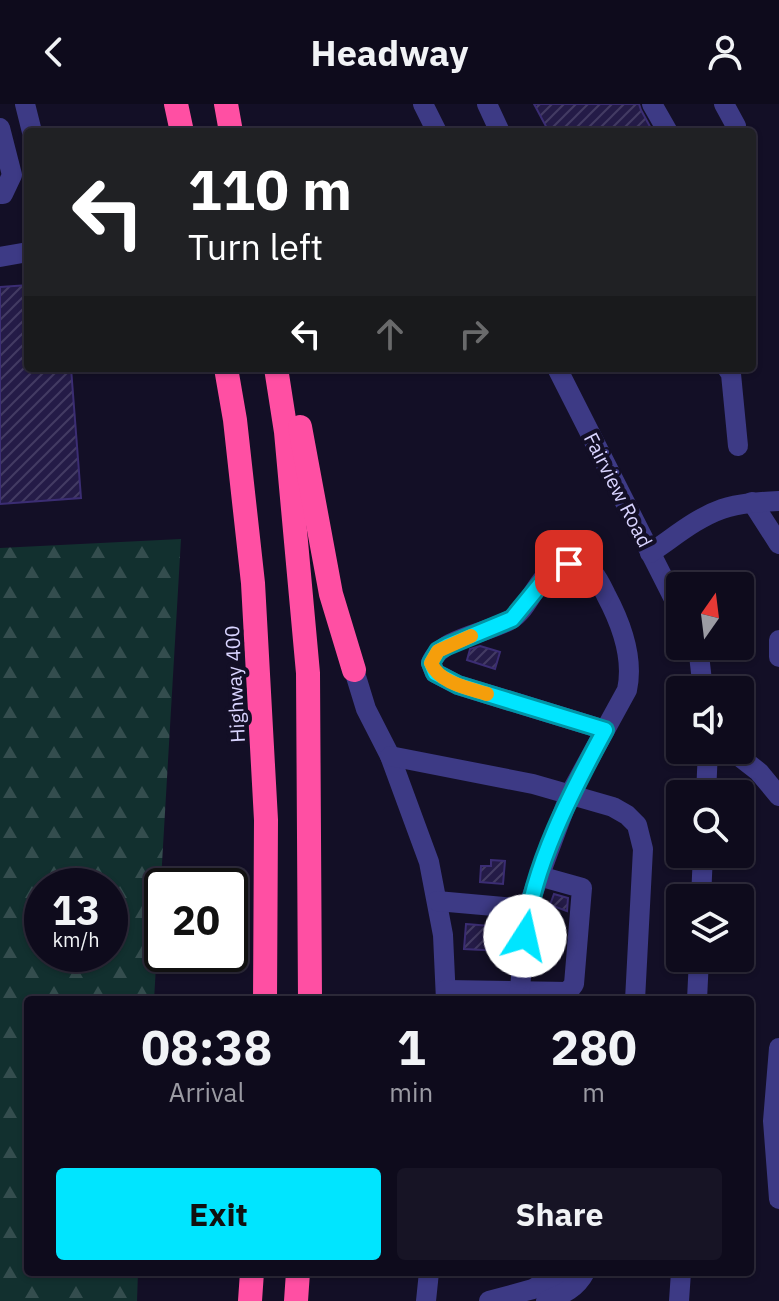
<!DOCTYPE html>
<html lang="en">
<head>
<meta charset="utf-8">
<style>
  :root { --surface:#0e0b1c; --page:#171425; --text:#f1f3f6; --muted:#9b9ba3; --line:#2e2b3b; --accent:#00e5ff }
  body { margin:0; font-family:"IBM Plex Sans",sans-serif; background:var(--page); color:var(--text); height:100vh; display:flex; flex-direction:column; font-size:30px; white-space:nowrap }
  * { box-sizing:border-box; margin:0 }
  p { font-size:26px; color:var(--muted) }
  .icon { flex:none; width:44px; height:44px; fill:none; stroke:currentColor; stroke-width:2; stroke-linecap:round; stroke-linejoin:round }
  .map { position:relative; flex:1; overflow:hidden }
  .panel { position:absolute; left:24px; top:892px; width:730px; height:280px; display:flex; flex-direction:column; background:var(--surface); border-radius:8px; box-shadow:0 2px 6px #0004,0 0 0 2px var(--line) }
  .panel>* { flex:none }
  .guide { position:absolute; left:24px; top:24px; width:732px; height:244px; border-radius:8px; box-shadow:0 2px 6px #0004,0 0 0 2px var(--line); background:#202124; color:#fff; overflow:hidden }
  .needle { width:52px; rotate:14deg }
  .buttons { position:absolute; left:666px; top:468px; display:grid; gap:16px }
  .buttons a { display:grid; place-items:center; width:88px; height:88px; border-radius:8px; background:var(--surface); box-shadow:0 2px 6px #0004,0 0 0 2px var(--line); font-size:40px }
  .speed { position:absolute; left:24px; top:764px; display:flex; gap:16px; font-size:40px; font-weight:700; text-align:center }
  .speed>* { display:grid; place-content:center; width:104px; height:104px; border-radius:50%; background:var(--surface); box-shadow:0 2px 6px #0004,0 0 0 2px var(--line); line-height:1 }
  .speed small { font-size:20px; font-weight:400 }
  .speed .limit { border:4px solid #111; border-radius:12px; background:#fff; color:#111 }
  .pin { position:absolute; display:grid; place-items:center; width:68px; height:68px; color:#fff; margin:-34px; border-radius:16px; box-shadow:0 4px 12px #0006 }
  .me { position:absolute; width:88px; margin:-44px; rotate:10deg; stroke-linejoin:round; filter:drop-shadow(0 0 6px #0008) }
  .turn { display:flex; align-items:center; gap:28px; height:168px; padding:0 32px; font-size:36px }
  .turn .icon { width:104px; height:104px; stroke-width:2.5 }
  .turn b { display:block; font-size:56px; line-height:68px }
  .lanes { display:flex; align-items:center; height:76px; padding:0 32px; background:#0003; justify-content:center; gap:40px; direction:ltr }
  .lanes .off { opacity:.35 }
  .eta { display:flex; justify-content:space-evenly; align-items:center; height:136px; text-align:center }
  .eta b { font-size:48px; font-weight:700; line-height:56px }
  .button { display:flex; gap:16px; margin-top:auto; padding:16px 32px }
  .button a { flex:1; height:92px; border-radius:8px; background:var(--accent); color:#111; font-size:32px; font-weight:700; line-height:92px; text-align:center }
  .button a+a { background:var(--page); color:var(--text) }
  header { display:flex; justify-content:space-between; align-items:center; height:104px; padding:0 32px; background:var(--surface); font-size:36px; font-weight:700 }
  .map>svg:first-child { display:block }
  .forest { fill:url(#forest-firs); fill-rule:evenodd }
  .building { fill:url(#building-hatch); stroke:#3b2d73; stroke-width:2 }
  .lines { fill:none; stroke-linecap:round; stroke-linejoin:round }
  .minor { stroke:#3d3a85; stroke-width:20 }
  .highway { stroke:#ff4fa3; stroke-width:24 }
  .route-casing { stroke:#0095a6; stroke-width:20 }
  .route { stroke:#00e5ff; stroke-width:14 }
  .slow { stroke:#f59e0b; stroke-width:14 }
  .labels { text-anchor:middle; stroke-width:8; stroke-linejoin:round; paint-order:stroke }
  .street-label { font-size:20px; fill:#d9d4ff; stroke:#130f26 }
</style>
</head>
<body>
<header><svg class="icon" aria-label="back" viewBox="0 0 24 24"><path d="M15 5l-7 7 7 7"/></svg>Headway<svg class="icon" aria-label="person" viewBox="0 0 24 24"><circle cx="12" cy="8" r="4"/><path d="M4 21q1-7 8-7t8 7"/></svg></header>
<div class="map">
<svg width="779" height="1197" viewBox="0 0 779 1197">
  <defs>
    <pattern id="forest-firs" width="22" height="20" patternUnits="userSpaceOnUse" patternTransform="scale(2)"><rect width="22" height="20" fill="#12302f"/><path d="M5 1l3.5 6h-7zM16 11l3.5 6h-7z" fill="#344d4e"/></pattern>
    <pattern id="building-hatch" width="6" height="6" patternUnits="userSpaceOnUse" patternTransform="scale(2)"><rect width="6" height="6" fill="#241b47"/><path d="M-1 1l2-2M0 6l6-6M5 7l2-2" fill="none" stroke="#433b63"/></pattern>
  </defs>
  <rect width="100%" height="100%" fill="#130f26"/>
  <path class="forest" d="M181 435 154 896H28V1168H138L137 1197H0V444ZM42 782H110V850H42Z"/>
  <g class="building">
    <polygon points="534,0 639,0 641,6 653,28 549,28"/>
    <polygon points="28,181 28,264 71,264 81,394 0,400 0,183"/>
    <polygon points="480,542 500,548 495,565 467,556 470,545"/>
    <polygon points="491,756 505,757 503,780 480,778 481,762 491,762"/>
    <polygon points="554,790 568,794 567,807 550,801"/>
    <polygon points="466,820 503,823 502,847 464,845"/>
  </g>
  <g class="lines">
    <g class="minor">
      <polyline points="25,0 32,28"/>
      <polyline points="423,0 437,28"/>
      <polyline points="487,0 500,28"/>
      <polyline points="652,0 668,28"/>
      <polyline points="724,0 736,22"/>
      <polyline points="0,24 12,71 3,90 0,90"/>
      <polyline points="0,153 28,148"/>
      <polyline points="557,264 680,507"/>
      <polyline points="727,264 731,270 738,342"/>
      <polyline points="752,398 779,440"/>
      <path d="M650 449C673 434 696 414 722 405 740 399 759 398 779 397"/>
      <polyline points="779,536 779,553"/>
      <polyline points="698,542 703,586"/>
      <polyline points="354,566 366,605 390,652 429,758 443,831 446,896"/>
      <polyline points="731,646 759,668 779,692"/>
      <polyline points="390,652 533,680 613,703 627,711 637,721 643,745 635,896"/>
      <polyline points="706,690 708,646"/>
      <polyline points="701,794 703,750"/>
      <polyline points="437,797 527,805"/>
      <polyline points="446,886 568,888 574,880 582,784 539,772"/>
      <path d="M519 896 527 805 570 690 627 586C634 554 621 519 606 491 603 485 599 476 594 470 587 461 570 458 560 462 536 471 531 504 510 516 488 529 440 534 431 559L435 569 458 581 605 626"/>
      <polyline points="697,896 699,854"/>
      <polyline points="779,944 773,1017 779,1095"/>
      <polyline points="426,1197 429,1168"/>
      <polyline points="489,1197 533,1185 562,1168"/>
      <path d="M546 1197C563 1190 576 1185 585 1168"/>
      <polyline points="679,1197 681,1168"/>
    </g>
    <g class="highway">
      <polyline points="176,0 182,28"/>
      <polyline points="226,0 231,28"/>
      <polyline points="226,264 235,316 253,479 266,716 265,896"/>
      <polyline points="276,264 286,328 308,569 310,896"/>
      <polyline points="300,323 331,490 354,566"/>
      <polyline points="250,1197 252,1168"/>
      <polyline points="296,1197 298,1168"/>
    </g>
  </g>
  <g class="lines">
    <defs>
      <path id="route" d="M525 832C532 763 572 687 605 626L458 581 435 569 431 559 438 547 447 542 512 515 548 471 557 463 569 460"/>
    </defs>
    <use href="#route" class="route-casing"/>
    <use href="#route" class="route"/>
    <path class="slow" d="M471 532 438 547 431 559C439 579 468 584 487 590"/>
  </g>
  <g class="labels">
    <g class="street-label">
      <text transform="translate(618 386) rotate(63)" y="7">Fairview Road</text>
      <text transform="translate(235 580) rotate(-93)" y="7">Highway 400</text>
    </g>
  </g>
</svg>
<div class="buttons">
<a><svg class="needle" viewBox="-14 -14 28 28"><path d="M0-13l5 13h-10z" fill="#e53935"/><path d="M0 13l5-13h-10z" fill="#9b9ba3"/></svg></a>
<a><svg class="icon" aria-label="sound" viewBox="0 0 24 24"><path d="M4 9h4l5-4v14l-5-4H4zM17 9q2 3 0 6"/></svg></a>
<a><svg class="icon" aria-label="search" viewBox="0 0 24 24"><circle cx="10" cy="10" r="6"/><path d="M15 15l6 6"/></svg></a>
<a><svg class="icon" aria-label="layers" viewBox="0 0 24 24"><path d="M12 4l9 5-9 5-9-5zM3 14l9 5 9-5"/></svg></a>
</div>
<div class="speed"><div>13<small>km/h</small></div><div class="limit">20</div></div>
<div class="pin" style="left:569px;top:460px;background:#d93025"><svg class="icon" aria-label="arrive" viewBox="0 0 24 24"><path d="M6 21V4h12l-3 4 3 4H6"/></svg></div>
<svg class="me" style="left:525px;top:832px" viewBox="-20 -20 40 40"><circle r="19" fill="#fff"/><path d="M0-13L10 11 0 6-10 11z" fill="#00e5ff"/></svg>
<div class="guide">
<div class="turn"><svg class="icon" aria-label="left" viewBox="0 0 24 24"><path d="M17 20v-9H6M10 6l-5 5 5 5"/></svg><div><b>110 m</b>Turn left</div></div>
<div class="lanes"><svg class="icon" aria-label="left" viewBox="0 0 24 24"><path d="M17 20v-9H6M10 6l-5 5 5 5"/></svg><svg class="icon off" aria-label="ahead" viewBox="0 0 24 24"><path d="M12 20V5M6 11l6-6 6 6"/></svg><svg class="icon off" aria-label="right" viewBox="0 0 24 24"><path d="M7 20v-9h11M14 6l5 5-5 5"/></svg></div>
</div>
<section class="panel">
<div class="eta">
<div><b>08:38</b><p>Arrival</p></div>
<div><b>1</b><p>min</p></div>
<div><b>280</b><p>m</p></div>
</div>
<div class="button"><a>Exit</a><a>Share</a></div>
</section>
</div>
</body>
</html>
